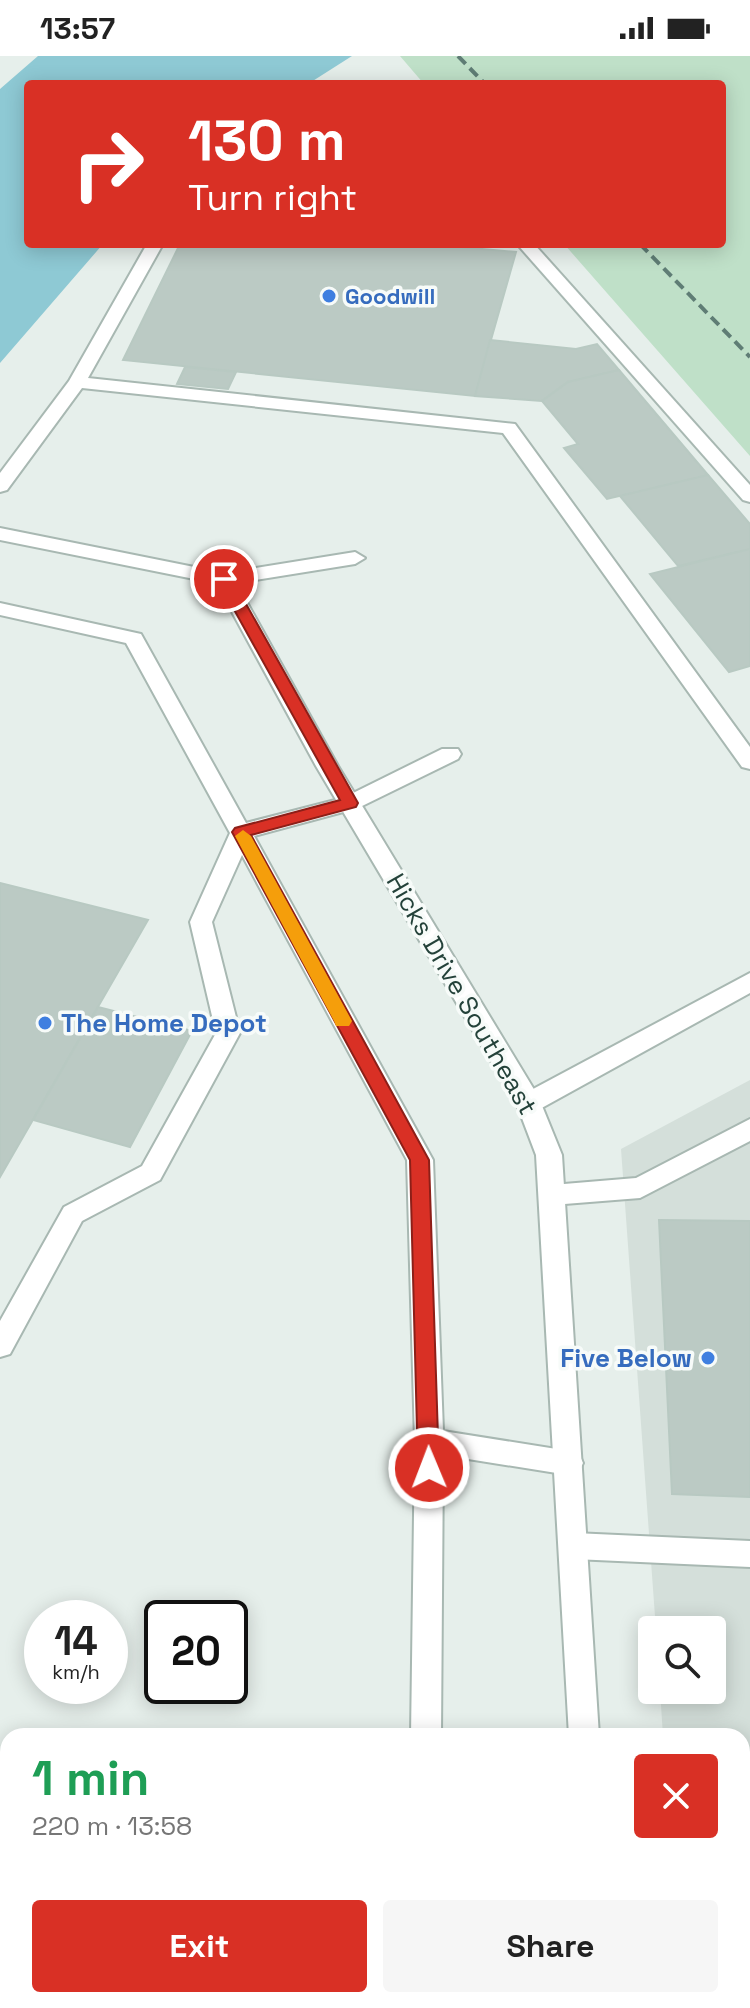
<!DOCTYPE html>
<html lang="en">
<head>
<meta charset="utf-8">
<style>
  :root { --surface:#fff; --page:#f6f6f6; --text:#222; --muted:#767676; --accent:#d93025 }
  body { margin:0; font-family:"Space Grotesk",sans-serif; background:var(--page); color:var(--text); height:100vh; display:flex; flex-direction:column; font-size:30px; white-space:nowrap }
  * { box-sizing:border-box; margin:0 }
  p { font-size:26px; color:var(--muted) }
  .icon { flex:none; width:44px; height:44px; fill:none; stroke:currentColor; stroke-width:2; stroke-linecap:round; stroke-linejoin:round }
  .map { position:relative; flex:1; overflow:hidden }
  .drawer { position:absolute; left:0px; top:1672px; width:750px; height:280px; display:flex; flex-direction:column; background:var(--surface); border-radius:24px 24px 0 0; box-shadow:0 4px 20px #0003 }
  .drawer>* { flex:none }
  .hud { position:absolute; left:24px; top:24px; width:702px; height:168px; border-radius:8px; box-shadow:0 4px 20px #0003; background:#d93025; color:#fff; overflow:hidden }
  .controls { position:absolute; left:638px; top:1560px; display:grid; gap:16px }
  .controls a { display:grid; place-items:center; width:88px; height:88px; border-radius:8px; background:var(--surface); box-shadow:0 4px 20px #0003; font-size:40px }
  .speed { position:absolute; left:24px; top:1544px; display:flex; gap:16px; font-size:40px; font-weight:700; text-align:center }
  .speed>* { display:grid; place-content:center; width:104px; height:104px; border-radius:50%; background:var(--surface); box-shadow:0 4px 20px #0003; line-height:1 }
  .speed small { font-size:20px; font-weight:400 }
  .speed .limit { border:4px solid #111; border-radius:12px; background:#fff; color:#111 }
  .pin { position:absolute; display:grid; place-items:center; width:68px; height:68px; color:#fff; margin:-34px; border:4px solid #fff; border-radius:50%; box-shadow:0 2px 8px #0007 }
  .me { position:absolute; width:88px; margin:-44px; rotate:359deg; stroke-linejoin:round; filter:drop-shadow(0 0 6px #0008) }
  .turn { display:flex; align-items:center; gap:28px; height:168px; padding:0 32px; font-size:36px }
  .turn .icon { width:104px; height:104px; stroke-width:2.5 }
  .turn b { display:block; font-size:56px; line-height:68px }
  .round { display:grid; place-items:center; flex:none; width:84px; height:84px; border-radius:8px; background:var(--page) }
  .head { display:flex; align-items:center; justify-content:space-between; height:136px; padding:0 32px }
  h1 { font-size:48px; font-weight:700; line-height:60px; color:#1e9e55 }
  .button { display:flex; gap:16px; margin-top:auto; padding:16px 32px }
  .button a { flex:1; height:92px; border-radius:8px; background:var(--accent); color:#fff; font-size:32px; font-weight:700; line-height:92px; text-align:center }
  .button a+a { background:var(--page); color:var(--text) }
  .status { display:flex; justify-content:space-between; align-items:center; height:56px; padding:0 40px; background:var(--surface); direction:ltr }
  .status svg { height:22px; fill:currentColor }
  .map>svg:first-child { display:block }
  .built { fill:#d4dfda }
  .green { fill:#bfe0c8 }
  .water { fill:#8ec9d4 }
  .building { fill:#bbcac4; stroke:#b8c9c2; stroke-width:2 }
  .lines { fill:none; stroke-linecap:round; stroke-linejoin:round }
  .lane-casing { stroke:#a8b8b2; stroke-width:4 }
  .street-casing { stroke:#a8b8b2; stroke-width:4 }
  .lane { fill:#fff; fill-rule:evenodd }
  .street { fill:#fff; fill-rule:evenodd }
  .rail { stroke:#5f7d75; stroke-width:4; stroke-dasharray:11 6; stroke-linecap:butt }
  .route { fill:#d93025; stroke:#8d1f18; stroke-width:2 }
  .slow { fill:#f59e0b }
  .shop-dot { fill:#3f7fe0; stroke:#f7fbf9; stroke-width:3 }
  .labels { text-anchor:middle; stroke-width:7; stroke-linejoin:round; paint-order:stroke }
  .far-shop-label { font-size:22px; font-weight:bold; fill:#366cbe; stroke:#f7fbf9; text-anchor:start }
  .street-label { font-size:26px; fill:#24423a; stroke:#f7fbf9 }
  .shop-label { font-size:26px; font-weight:bold; fill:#366cbe; stroke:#f7fbf9; text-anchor:start }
</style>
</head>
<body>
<div class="status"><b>13:57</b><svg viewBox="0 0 49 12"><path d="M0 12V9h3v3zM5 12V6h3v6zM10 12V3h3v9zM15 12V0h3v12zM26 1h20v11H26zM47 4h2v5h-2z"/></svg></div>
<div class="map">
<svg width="750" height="1952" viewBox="0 0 750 1952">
  <rect width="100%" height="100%" fill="#e6efeb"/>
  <polygon class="built" points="750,1024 750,1952 683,1952 682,1944 742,1944 742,1680 663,1680 660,1634 712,1634 712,1574 656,1574 621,1093"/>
  <polygon class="green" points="400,0 750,0 750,400 564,188 722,188 722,28 424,28"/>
  <polygon class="water" points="38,0 352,0 308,28 28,28 28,188 103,188 0,307 0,33"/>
  <g class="building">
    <polygon points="180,188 427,188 516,196 475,340 123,304"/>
    <polygon points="490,284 576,293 597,288 619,314 568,326 542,345 475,340"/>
    <polygon points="185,311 236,316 228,333 177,328"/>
    <polygon points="619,314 708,419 607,443 564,392 578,388 542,345 568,326"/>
    <polygon points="708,419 750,468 750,493 678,510 620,440"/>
    <polygon points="750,493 750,610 729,616 650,518"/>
    <polygon points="0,827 148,864 0,1121"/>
    <polygon points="98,951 192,975 130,1091 33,1064"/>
    <polygon points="659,1164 750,1165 750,1441 672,1438"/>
  </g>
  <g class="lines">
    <defs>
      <g id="lane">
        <polygon points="147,188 163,188 88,322 515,368 750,691 750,713 742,711 503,377 82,332 7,434 0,436 0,417 69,325"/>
        <polygon points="517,188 534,188 750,429 750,446 743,444"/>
        <polygon points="0,472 224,517 355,496 365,502 355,508 224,529 0,484"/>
        <polygon points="0,547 141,578 246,767 343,742 442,693 458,693 461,698 458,703 358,752 254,780 433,1104 443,1375 569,1395 579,1398 583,1407 579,1416 569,1419 443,1399 441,1680 411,1680 415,1385 407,1104 242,799 212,866 240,977 160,1124 82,1165 10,1298 0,1301 0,1265 64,1151 142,1110 216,977 190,866 230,777 126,587 0,559"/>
        <polygon points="750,917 750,937 538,1054 520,1054 517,1047 520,1040"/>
        <polygon points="750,1063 750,1085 640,1142 552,1149 543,1146 539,1139 543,1132 552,1129 636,1122"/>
        <polygon points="574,1477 750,1485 750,1511 574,1503 564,1499 560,1490 564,1481"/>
        <rect x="407" y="1944" width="34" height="8"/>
      </g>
      <g id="street">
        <polygon points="224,517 234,523 338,710 538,1040 562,1099 599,1680 569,1680 536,1099 517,1049 316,710 214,523"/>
        <rect x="582" y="1944" width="34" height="8"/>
      </g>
    </defs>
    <use href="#lane" class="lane-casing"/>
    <use href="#street" class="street-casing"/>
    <use href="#lane" class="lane"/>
    <use href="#street" class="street"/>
    <g class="rail">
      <polyline points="458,0 485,28"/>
      <polyline points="640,188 750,301"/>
    </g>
  </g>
  <polygon class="route" points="224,519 232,523 358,747 356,751 251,779 429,1104 439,1412 436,1419 421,1419 418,1412 410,1104 232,776 235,772 340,744 217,523"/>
  <polygon class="slow" points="243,774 251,780 352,965 349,970 336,970 334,965 235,780"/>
  <g class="shop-dot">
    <circle cx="329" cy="240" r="8"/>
    <circle cx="45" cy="967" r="8"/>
    <circle cx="708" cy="1302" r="8"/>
  </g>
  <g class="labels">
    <g class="far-shop-label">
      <text x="345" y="248">Goodwill</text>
    </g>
    <g class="street-label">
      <text transform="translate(462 938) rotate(60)" y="9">Hicks Drive Southeast</text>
    </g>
    <g class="shop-label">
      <text x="61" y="976">The Home Depot</text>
      <text x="692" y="1311" text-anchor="end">Five Below</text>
    </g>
  </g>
</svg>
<div class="controls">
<a><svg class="icon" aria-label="search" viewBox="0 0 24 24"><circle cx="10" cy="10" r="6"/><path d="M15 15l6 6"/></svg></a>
</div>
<div class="speed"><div>14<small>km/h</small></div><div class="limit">20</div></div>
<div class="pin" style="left:224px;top:523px;background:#d93025"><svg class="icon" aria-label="arrive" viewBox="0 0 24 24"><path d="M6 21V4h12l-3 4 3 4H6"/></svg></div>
<svg class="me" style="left:429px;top:1412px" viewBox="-20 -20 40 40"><circle r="17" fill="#d93025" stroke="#fff" stroke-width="3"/><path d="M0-11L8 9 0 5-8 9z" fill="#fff"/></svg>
<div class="hud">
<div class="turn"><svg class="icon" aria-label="right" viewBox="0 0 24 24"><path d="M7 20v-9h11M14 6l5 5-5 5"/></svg><div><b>130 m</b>Turn right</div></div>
</div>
<section class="drawer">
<div class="head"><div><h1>1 min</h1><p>220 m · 13:58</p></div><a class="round" style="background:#d93025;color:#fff"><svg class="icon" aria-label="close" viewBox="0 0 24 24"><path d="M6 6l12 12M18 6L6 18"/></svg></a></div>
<div class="button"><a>Exit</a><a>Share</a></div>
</section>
</div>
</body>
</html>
